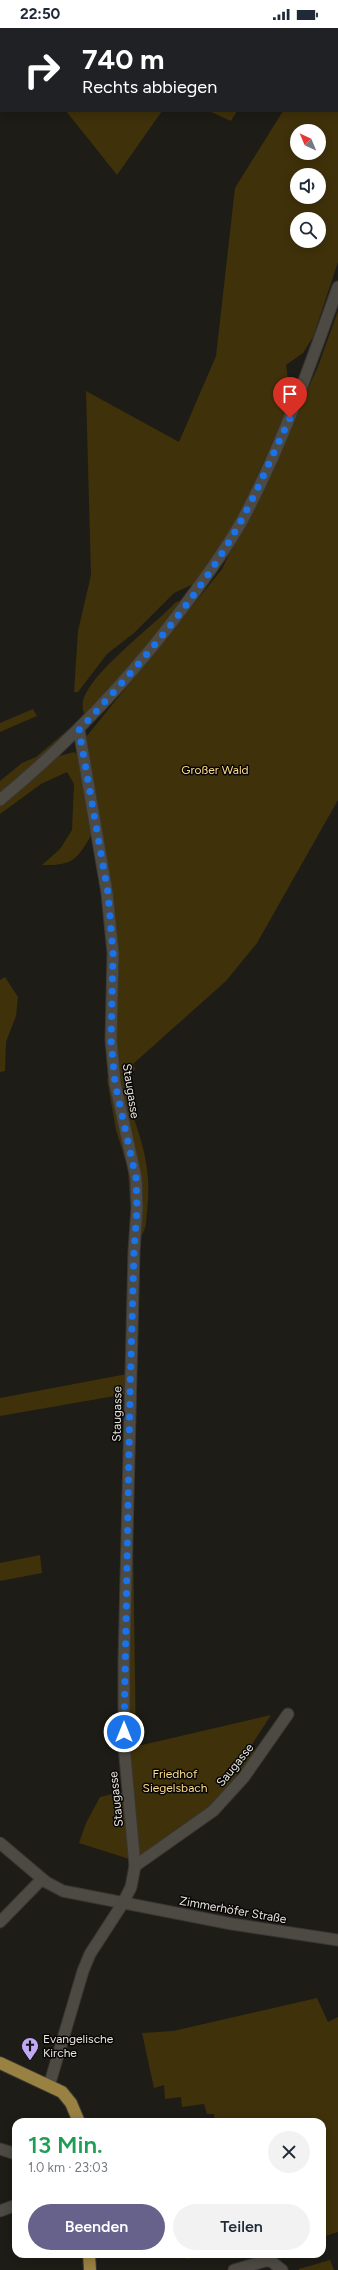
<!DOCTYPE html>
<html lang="de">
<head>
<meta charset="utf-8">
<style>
  :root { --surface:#fff; --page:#f2f2f3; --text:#1f2937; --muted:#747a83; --accent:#67628c }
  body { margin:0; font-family:Figtree,sans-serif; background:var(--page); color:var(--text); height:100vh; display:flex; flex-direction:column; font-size:15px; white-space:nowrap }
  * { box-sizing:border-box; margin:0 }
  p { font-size:13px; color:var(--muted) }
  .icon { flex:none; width:22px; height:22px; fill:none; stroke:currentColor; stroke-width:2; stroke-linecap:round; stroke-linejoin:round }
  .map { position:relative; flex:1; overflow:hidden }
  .side { position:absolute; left:12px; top:2090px; width:314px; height:140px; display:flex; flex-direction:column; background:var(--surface); border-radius:12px; box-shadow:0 2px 10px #0003 }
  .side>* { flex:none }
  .hud { position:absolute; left:0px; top:0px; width:338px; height:84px; box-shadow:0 2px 10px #0003; background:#202124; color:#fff; overflow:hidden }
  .needle { width:26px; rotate:316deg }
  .tools { position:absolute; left:290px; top:96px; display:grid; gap:8px }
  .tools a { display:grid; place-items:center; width:36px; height:36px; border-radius:50%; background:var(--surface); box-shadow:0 2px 10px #0003; font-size:20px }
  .pin { position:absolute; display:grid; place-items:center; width:34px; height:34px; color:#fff; margin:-41px -17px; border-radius:50% 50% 50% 0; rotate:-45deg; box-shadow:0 0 4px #0007 }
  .pin .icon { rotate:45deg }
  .me { position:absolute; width:44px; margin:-22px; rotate:0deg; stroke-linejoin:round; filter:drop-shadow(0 0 3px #0008) }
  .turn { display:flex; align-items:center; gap:14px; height:84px; padding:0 16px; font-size:18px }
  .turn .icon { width:52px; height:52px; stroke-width:2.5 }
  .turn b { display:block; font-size:28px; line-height:34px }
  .round { display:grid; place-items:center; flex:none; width:42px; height:42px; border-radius:21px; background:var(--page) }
  .summary { display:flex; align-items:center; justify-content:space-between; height:68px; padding:0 16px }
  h1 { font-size:24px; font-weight:600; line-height:30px; color:#1e9e55 }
  .button { display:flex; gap:8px; margin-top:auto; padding:8px 16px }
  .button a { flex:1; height:46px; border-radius:24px; background:var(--accent); color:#fff; font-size:16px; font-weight:600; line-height:46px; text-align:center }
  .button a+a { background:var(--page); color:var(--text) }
  .status { display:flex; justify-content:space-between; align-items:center; height:28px; padding:0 20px; background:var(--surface); direction:ltr }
  .status svg { height:11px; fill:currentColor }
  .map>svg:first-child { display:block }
  .green { fill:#3f310a; fill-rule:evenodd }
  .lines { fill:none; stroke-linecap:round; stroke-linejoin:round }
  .minor-casing { stroke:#393734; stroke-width:13 }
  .major-casing { stroke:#393734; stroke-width:14 }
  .minor { stroke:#4d4a43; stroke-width:11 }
  .major { stroke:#998141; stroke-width:12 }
  .route { stroke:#1a73e8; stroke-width:7; stroke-dasharray:0 12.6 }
  .labels { text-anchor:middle; stroke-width:3; stroke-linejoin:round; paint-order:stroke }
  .park-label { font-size:12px; fill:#fedc8b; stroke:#080705 }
  .street-label { font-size:12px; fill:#e7e5e1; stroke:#080705 }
  .poi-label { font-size:12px; fill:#e7e5e1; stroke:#080705; text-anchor:start }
</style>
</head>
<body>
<div class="status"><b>22:50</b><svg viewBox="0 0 49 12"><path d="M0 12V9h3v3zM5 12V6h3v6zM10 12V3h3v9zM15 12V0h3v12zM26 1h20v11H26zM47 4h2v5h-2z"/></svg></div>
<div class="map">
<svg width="338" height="2242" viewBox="0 0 338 2242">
  <rect width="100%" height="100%" fill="#1e1c16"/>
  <g class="green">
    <polygon points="1,0 279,0 2,1"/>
    <path d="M322 0H338V234L313 309 303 325 286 337 289 358 284 388 241 484 198 554 174 565 134 605 107 626 78 664H74L78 603 91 547 86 363 179 414 216 328 235 160 283 83H337V1ZM297 103H319V125H297ZM297 147H319V169H297ZM297 191H319V213H297Z"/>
    <polygon points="66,83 162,83 117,147"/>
    <polygon points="209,83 237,83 231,93"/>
    <path d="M338 283V772L257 915 226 953 133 1036 135 1041 125 1054C128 1077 136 1094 142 1116 148 1138 150 1160 147 1183 146 1193 147 1201 140 1209L118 1050 107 848 86 709 222 541 317 341Z"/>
    <path d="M184 572 164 601 88 686 84 685C82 679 82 673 85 667 99 638 152 599 176 574Z"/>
    <polygon points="33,681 37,688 0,704 0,695"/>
    <polygon points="76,695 74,699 40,731 0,765 0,753 22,735 36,729"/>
    <path d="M74 724 78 727 94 803C77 830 76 838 42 837L60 821 72 802 74 756 67 744 41 756 0 786V778L56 729Z"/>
    <polygon points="5,949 18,969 16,988 6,1014 5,1043 0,1044 0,952"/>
    <polygon points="111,1049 130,1133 134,1174 130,1174 128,1141 116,1102 107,1051"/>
    <polygon points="127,1346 126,1366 0,1388 0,1370"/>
    <polygon points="131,1511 133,1512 136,1715 128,1717"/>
    <polygon points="40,1527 42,1545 0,1553 0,1535"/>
    <polygon points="271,1687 251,1718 256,1724 210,1779 139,1828 129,1720"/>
    <polygon points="125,1763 129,1831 79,1815 86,1795 100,1769"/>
    <polygon points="317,1970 328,1994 338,1989 338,2204 322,2209 322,2094 215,2094 214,2086 207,2086 204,2076 182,2079 181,2069 165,2071 164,2057 154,2060 142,2005 173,2003"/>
    <polygon points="187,2226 215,2226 186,2231"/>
    <polygon points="330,2232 334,2242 299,2242 299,2241"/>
  </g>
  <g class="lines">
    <defs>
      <g id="minor">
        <path d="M0 772C70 714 131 650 185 577 206 549 226 521 243 491 282 417 310 338 338 259"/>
        <polyline points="0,1815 46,1854 63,1863 232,1896 338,1912"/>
        <polyline points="135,1838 213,1783 244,1749 288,1686"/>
        <polyline points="0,1894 42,1851"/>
        <polyline points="49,2058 83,1943 90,1926 123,1875 131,1859 135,1838 124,1718 124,1633 134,1223 137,1180 136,1150 115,1055 111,1012 113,925 107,865 79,702"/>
        <polyline points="0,2121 16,2126"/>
        <polyline points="0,2183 16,2177"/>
        <polyline points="234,2242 265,2233 271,2233 282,2242"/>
      </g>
      <g id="major">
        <polyline points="0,2035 62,2064 71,2075 79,2094"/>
        <polyline points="89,2226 90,2242"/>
      </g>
    </defs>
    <use href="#minor" class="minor-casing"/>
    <use href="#major" class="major-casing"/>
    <use href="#minor" class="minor"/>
    <use href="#major" class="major"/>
  </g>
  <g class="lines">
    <path class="route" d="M124 1704 130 1367 134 1223 137 1180 136 1150 115 1055 111 1012 113 925 108 865 79 702C139 637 200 569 242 491 260 458 274 423 290 390"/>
  </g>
  <defs>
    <symbol id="church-pin" viewBox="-11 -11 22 30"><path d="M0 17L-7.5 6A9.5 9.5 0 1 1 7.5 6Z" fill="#c0a8f4" stroke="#080705"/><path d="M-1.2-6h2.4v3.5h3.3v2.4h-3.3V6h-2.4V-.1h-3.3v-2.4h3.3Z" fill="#111"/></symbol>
  </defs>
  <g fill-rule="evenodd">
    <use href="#church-pin" x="20" y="2008" width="20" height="27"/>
  </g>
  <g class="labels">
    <g class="park-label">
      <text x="215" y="746">Großer Wald</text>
      <text x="175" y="1750">Friedhof<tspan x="175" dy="14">Siegelsbach</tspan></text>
    </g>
    <g class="street-label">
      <text transform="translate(131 1063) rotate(81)" y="4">Staugasse</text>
      <text transform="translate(117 1386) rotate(-89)" y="4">Staugasse</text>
      <text transform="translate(235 1737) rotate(-51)" y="4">Saugasse</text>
      <text transform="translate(116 1771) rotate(-96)" y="4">Staugasse</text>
      <text transform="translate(233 1882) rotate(10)" y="4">Zimmerhöfer Straße</text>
    </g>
    <g class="poi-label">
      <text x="43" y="2015">Evangelische<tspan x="43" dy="14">Kirche</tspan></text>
    </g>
  </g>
</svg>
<div class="tools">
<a><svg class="needle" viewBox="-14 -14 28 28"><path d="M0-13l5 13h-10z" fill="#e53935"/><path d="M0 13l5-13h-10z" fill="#747a83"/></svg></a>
<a><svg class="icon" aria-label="sound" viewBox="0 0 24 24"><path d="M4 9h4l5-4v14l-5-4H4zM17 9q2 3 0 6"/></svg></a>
<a><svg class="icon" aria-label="search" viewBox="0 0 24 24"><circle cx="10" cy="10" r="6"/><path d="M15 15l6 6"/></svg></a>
</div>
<div class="pin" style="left:290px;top:390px;background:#d93025"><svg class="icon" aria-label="arrive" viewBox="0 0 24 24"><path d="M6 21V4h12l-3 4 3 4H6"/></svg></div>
<svg class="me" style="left:124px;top:1704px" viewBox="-20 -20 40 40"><circle r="17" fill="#1a73e8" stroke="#fff" stroke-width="3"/><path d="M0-11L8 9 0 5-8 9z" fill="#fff"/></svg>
<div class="hud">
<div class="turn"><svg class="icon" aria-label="right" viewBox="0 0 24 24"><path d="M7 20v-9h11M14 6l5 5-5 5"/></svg><div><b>740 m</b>Rechts abbiegen</div></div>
</div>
<section class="side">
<div class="summary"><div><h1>13 Min.</h1><p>1.0 km · 23:03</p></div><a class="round"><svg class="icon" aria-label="close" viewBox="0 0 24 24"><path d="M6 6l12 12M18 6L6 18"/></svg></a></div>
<div class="button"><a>Beenden</a><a>Teilen</a></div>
</section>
</div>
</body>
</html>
